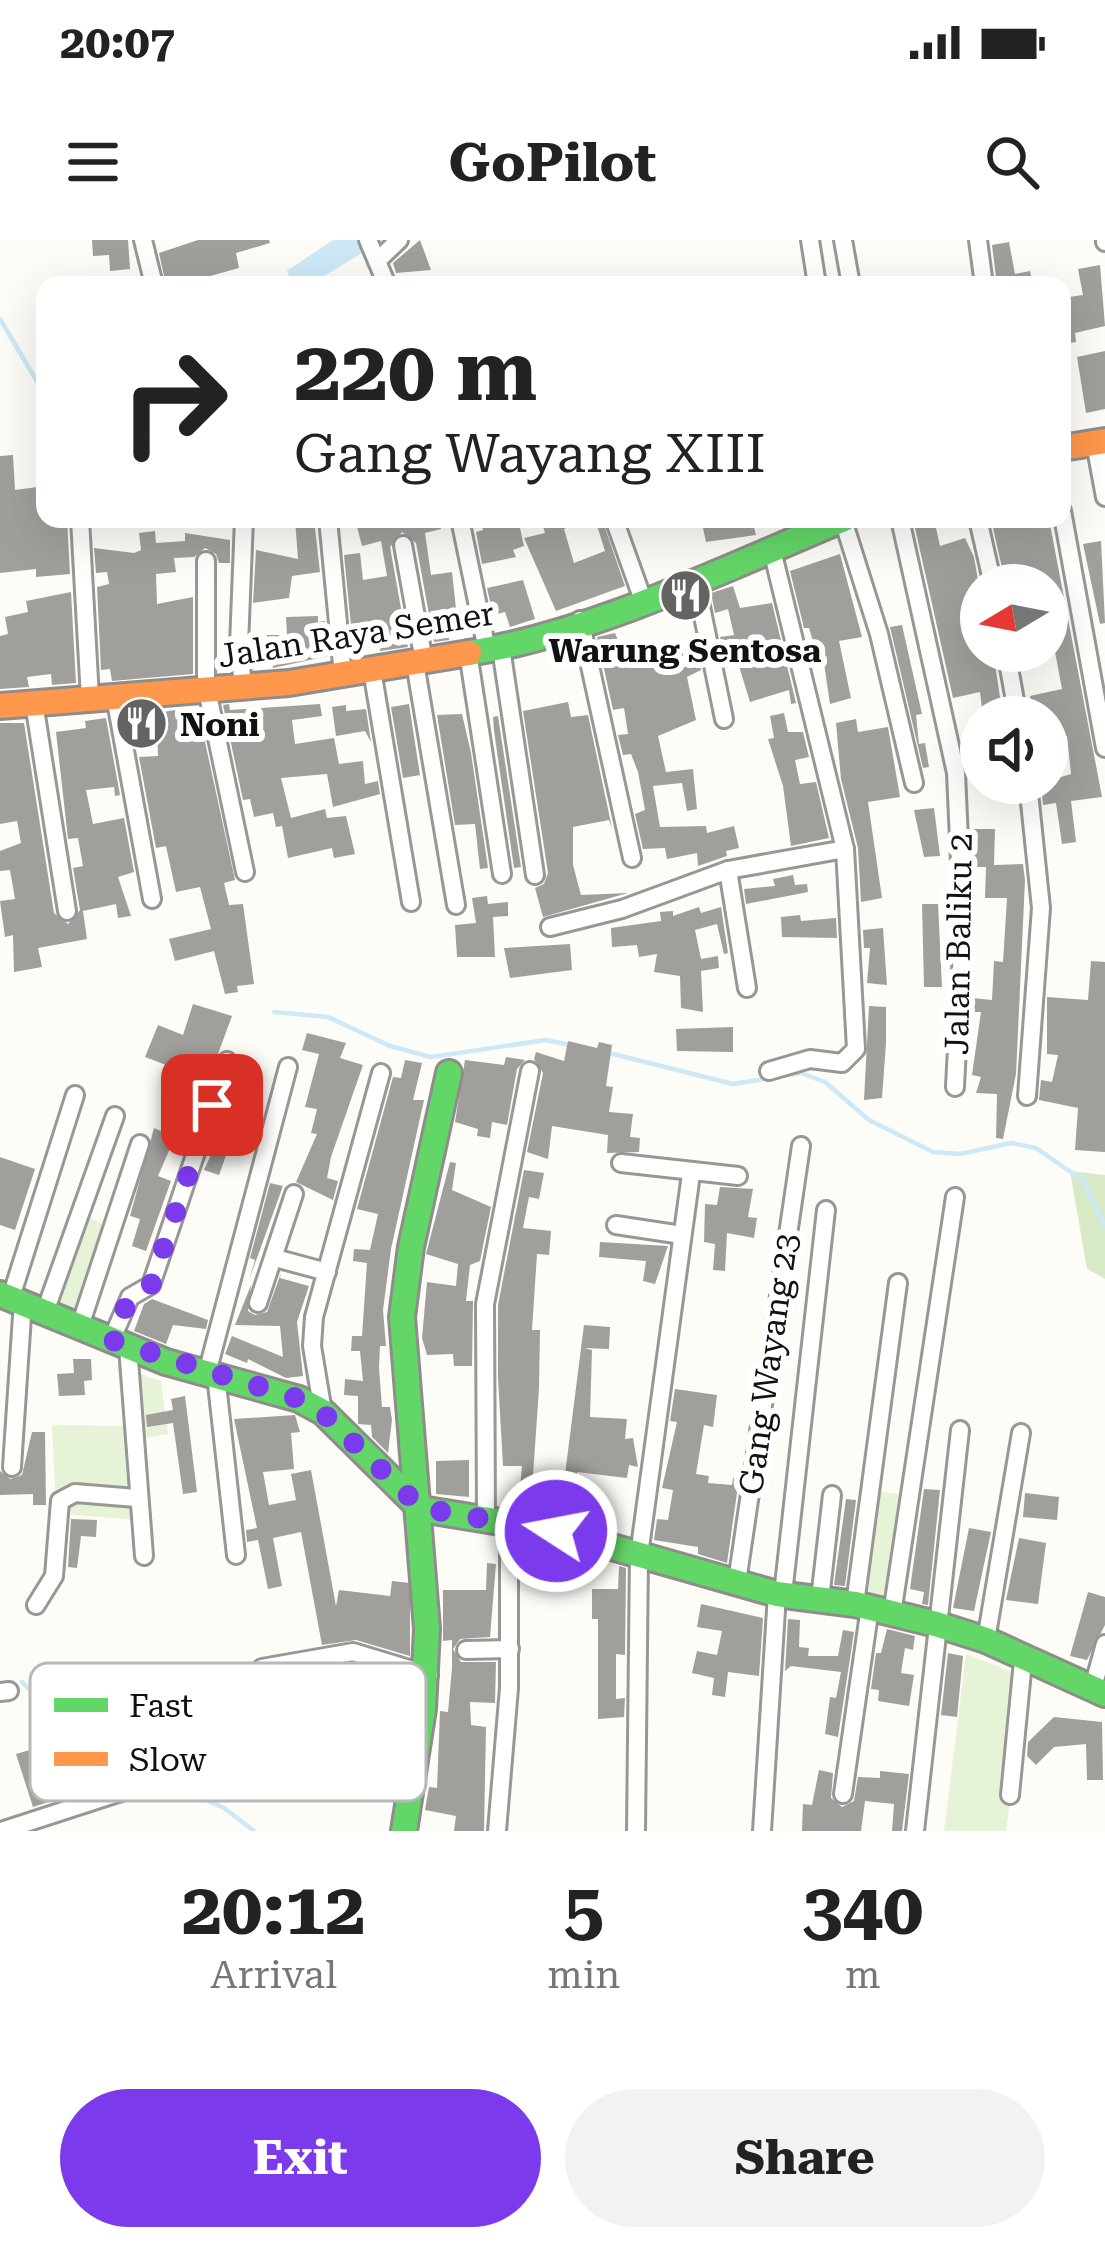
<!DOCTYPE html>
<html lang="en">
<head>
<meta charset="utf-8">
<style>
  :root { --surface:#fff; --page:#f2f2f2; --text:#222; --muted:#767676; --accent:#7c3aed }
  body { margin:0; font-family:"Roboto Serif",serif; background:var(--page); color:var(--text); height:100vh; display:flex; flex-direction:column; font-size:45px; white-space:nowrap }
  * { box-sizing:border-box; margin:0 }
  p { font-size:39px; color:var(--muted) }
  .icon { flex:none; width:66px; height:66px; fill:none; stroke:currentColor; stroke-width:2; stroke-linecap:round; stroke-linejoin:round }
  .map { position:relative; height:1591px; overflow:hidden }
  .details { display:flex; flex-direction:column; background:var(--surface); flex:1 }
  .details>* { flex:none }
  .guide { position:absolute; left:36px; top:36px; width:1035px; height:252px; border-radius:24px; box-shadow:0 12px 48px #0002; background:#fff; color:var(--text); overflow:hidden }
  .needle { width:78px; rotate:260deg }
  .controls { position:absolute; left:960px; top:324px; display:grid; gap:24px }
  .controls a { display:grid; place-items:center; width:108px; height:108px; border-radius:50%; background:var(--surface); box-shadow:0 12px 48px #0002; font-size:60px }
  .pin { position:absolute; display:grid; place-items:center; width:102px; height:102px; color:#fff; margin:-51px; border-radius:24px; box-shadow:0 6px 18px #0006 }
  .me { position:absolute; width:132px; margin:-66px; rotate:281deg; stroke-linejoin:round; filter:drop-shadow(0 0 9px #0008) }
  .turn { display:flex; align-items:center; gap:42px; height:252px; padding:0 60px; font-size:54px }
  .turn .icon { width:156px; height:156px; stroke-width:2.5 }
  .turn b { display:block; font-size:84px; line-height:102px }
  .eta { display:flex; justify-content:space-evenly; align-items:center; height:204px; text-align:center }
  .eta b { font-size:72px; font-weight:700; line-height:84px }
  .cta { display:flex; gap:24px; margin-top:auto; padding:24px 60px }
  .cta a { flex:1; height:138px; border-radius:72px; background:var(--accent); color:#fff; font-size:48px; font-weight:700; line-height:138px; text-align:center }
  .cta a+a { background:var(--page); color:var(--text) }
  .status { display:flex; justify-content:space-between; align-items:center; height:84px; padding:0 60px; background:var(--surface); direction:ltr }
  .status svg { height:33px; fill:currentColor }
  header { display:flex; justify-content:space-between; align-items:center; height:156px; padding:0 60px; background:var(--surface); font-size:54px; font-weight:700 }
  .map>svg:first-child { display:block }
  .green { fill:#e7f3d7 }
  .forest { fill:#d8eac5 }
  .water { fill:#cde8f7 }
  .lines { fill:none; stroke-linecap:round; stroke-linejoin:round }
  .stream { stroke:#cde8f7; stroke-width:4.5 }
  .building { fill:#a19f9c }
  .street-casing { stroke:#979795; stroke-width:22 }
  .fast-casing { stroke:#8e8d8b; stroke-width:30 }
  .slow-casing { stroke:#8e8d8b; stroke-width:30 }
  .street { stroke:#fffffe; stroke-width:16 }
  .fast { stroke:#63d668; stroke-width:24 }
  .slow { stroke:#ff974d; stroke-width:24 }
  .route { stroke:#7c3aed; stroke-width:21; stroke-dasharray:0 37.8 }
  .labels { text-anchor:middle; stroke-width:12; stroke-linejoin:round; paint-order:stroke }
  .street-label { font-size:33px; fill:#111; stroke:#fff }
  .poi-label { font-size:33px; font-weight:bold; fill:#111; stroke:#fff }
  .key { fill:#fff; stroke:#b8b8b8; stroke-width:3 }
  .key-label { font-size:33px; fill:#111 }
</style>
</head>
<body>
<div class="status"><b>20:07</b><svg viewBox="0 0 49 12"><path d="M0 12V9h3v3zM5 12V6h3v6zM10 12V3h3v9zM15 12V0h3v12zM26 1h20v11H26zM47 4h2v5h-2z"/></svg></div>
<header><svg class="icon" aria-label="menu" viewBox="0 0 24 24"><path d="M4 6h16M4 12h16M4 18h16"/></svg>GoPilot<svg class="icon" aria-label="search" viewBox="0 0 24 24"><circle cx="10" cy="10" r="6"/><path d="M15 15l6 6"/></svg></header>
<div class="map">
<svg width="1105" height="1591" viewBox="0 0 1105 1591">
  <rect width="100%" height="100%" fill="#fdfcf7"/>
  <g class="green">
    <polygon points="90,978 115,990 78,1099 49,1084"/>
    <polygon points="117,1127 161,1141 168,1194 127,1201 135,1280 56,1273 52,1185 125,1186"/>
    <polygon points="871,1250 917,1257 898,1387 856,1383"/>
    <polygon points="966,1414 1028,1438 1006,1591 944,1591"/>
  </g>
  <polygon class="forest" points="1070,931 1105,935 1105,1039 1087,1029"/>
  <polygon class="water" points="333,0 384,0 309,45 293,45 287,31"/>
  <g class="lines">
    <g class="stream">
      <polyline points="0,79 45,155"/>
      <polyline points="274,772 328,777 390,806 431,817 546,800 570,805"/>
      <polyline points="605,812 733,844 801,833 825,842 869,880 933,912 960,914 1011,903 1036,908 1084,941 1105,987"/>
      <polyline points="22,1442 96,1512 224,1568 254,1591"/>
    </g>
  </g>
  <g class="building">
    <polygon points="92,0 128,0 130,29 110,31 109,15 93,16"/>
    <polygon points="198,0 269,0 270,3 236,13 239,28 203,38 204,43 166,45 159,13"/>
    <polygon points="420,0 431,30 396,33 393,23"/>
    <polygon points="1009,2 1015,34 1030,31 1033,45 997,45 992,5"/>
    <polygon points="1100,25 1105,86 1075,93 1076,102 1062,104 1062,58 1083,55 1078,29"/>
    <polygon points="1105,111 1105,169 1086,173 1077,117"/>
    <polygon points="13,215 15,250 45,246 45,279 67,279 70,334 36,337 36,329 0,333 0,216"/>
    <polygon points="295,279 314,279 320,332 292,336 289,358 253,363 256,310 298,319"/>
    <polygon points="355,279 439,279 441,289 425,293 431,335 452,332 458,387 448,389 449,400 434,402 416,303 402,292 390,307 408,407 380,411 378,402 353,406 344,315 360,313 363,340 387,336 381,301 362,306"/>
    <polygon points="480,279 518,279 524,306 513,310 516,317 482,324 476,292 483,290"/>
    <polygon points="541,279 588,279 564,289 574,323 605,311 595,279 602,279 625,346 556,371 524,298 545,293"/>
    <polygon points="701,279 752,280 756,295 706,302"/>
    <polygon points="913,279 934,279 940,306 965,298 974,317 981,357 981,411 993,411 1003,477 983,477 980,452 953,458"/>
    <polygon points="991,279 1049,279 1102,557 1071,561 1076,602 1062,604 1056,563 1043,565 1041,543 1071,534 1067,496 1047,499 1047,473 1034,476 1030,456 1062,449 1047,369 1047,336 1005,341"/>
    <polygon points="155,291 156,303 185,301 185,293 230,300 230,323 219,323 216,314 205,308 194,317 174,318 176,332 156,334 157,364 193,357 193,434 112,441 110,429 101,430 97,347 109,344 107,332 96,333 94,308 134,313 141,310 139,293"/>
    <polygon points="1101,301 1105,383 1100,384 1083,304"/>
    <polygon points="840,314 862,397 839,401 851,458 830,464 821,403 814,405 809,388 804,388 790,331"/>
    <polygon points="523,340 535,379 510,387 505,372 493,375 487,348"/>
    <polygon points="733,346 740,368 772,363 796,463 791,464 789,450 750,462 739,426 727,428 720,397 734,395 728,369 715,373 711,353"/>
    <polygon points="71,352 76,443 52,445 51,434 27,437 29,447 0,449 0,396 8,394 5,377 28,372 26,361"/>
    <polygon points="318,376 318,382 325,381 328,416 273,428 267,395 287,395 286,377"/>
    <polygon points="902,385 922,474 916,475 919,504 925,503 929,527 923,528 890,387"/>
    <polygon points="615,393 628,425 667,416 669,402 696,405 701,430 687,437 696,480 658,496 666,532 693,529 697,569 687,571 682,543 653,546 660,587 706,586 707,593 734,586 739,608 726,611 727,616 698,626 697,613 667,619 665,608 643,609 635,574 645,570 638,532 631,514 623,515 618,495 628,494 624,468 613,470 597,397"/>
    <polygon points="568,462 571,477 588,475 612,588 609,580 573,587 573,625 581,655 628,653 543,677 535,648 544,644 548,633 523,471"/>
    <polygon points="229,464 230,470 320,464 322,476 292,480 295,504 334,498 339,524 363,521 365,544 378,541 380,554 333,567 327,534 281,538 291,578 325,569 327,578 346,576 355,614 334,618 332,608 288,618 282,586 276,587 273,573 254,577 250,559 243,560 223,465"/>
    <polygon points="409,464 420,535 403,538 391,467"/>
    <polygon points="346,465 346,471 366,469 371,502 365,491 336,496 332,467"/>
    <polygon points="175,470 177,478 199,474 235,640 224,643 229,665 243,664 254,744 237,746 238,752 225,754 214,711 175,721 169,699 211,689 200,647 176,652 166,606 156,608 139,517 158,516 157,491 135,494 132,477"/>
    <polygon points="784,473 788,492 803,492 809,517 795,520 800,544 816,542 829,598 791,606 783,546 768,499 774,498 770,476"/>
    <polygon points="462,474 471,513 488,628 480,629 475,584 455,585 437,475"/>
    <polygon points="498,476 521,627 514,628 494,491 493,477"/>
    <polygon points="106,478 120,555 115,556 114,547 86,550 93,584 124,578 134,632 118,637 131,676 118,678 116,664 83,671 87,699 38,708 42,727 14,732 13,695 5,697 0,661 15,659 10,630 0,631 0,611 21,603 17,581 0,584 0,483 24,483 54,673 68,684 80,670 73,628 83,626 78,598 68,599 56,492 86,488 85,481"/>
    <polygon points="856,479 858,492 888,487 900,557 868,562 882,658 861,662 858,608 841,539 836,483"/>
    <polygon points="934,568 940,616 924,617 914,570"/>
    <polygon points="971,589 995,589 994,625 1023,624 1025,640 1016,834 1003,899 996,898 997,854 976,853 981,837 972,835 981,772 972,772 972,758 992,760 994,721 1003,722 1007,658 985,658 986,627 973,627"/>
    <polygon points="793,635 795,645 807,644 808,652 746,664 744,649 775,646 773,639"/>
    <polygon points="487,656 488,664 508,662 508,676 493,677 495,717 457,717 455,685 476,683 472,658"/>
    <polygon points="922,664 938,664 942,747 924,747"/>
    <polygon points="699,667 701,673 721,667 728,713 724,714 717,684 695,690 701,719 718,716 719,728 701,731 703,772 681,768 680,736 654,732 657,714 639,717 637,705 612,707 611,688 661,681 660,672 673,671 673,676"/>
    <polygon points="800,675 801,681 836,678 837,698 782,697 781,677"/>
    <polygon points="883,688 887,745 867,743 870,708 864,708 863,690"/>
    <polygon points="570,704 572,730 510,738 504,708"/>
    <polygon points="1091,721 1105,722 1105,912 1075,910 1078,868 1039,860 1041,840 1052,842 1058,815 1047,814 1047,757 1088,760"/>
    <polygon points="193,764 232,776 198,868 165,857 174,828 145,817 158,785 183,795"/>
    <polygon points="869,766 886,767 886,803 882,858 864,860"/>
    <polygon points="733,787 733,812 677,811 676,789"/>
    <polygon points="307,793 346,803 340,818 363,825 331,917 327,938 338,941 333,960 296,942 317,894 311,893 317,869 305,867 319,814 302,810"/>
    <polygon points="568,801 597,808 599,802 612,805 606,846 613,847 609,872 633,874 630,897 640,898 639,912 607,913 608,895 552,886 548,919 527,912 543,833 534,819 536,812 564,821"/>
    <polygon points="506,817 525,820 517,829 507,885 492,882 490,898 477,896 478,889 455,882 465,820 504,825"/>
    <polygon points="405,820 422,823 413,860 424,860 391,1009 383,1070 386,1106 380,1106 379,1128 382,1167 390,1167 392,1180 388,1213 372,1197 371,1185 358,1184 358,1156 344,1155 345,1139 363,1141 360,1111 351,1111 352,1096 362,1096 367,1023 353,1021 354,1009 370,1010 378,974 357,969 393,837 401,838"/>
    <polygon points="229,876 239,880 219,935 204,930"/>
    <polygon points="154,888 175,897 158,936 171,941 146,1011 132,1006 140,979 130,976"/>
    <polygon points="0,917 35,929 15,990 0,985"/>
    <polygon points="450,922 456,923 452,950 491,967 480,1021 470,1025 466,1061 473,1061 472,1126 454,1126 453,1114 427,1115 422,1098 427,1042 456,1046 458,1024 426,1014"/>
    <polygon points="524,930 544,933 539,959 529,957 523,988 551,991 549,1015 537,1014 532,1090 540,1090 539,1148 532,1250 520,1249 522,1226 503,1226 498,1138 498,1065"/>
    <polygon points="270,943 283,946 249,1040 255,1020 250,1018"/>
    <polygon points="720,947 753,949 748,977 757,978 754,998 727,993 725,1031 713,1030 715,1004 704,1002 705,964 717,965"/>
    <polygon points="600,1002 668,1006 655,1044 643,1041 646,1021 599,1017"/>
    <polygon points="281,1033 280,1038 309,1046 297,1082 303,1136 286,1138 248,1119 247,1123 225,1114 232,1096 283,1117 280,1086 235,1085 251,1045 248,1071 255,1075 267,1072"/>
    <polygon points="152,1059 208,1080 206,1089 173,1085 166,1104 134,1091 144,1064"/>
    <polygon points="584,1085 610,1087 609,1109 584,1108 592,1110 590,1177 627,1179 625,1199 633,1198 638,1227 629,1225 627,1238 577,1232 574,1266 548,1265 548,1249 563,1250"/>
    <polygon points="73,1119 91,1119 92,1140 84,1141 85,1155 59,1156 57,1134 74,1133"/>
    <polygon points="675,1149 717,1155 713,1187 704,1185 696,1234 709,1236 708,1243 732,1245 733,1238 739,1239 727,1323 698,1314 698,1307 654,1300 657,1279 668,1280 673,1250 662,1248 677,1182 670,1181"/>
    <polygon points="185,1156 197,1252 183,1254 173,1183 147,1187 146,1175 173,1170 171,1159"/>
    <polygon points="295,1175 300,1192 291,1193 294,1229 263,1232 269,1265 296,1260 291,1234 311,1230 336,1366 339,1350 390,1356 392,1341 410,1343 410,1416 356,1400 322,1405 301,1292 273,1298 282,1346 268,1349 258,1300 247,1302 246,1290 257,1288 234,1179"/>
    <polygon points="32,1192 45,1192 46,1265 33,1265 33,1254 0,1255 0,1231 10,1239 22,1235"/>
    <polygon points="469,1220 469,1257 436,1254 436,1221"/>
    <polygon points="924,1249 940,1250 928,1365 922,1364 924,1352 910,1349"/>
    <polygon points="1025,1253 1059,1257 1057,1280 1023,1277"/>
    <polygon points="846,1259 856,1260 845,1346 834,1345"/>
    <polygon points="71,1279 97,1280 96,1297 81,1296 77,1328 68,1327"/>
    <polygon points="969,1288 991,1292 974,1371 953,1368"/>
    <polygon points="1019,1298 1046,1303 1038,1364 1006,1360"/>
    <polygon points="487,1323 496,1324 490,1397 460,1399 453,1409 461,1422 496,1422 495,1463 470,1462 471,1485 486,1487 484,1591 454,1591 456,1576 425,1570 429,1547 437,1548 440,1471 448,1472 452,1428 452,1400 443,1401 443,1350 486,1350"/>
    <polygon points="619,1326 626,1328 625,1415 616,1414 616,1459 625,1458 624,1477 598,1479 598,1379 592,1379 592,1349 618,1349"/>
    <polygon points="1088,1352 1105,1357 1105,1385 1087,1420 1070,1416"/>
    <polygon points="701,1364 763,1378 759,1436 728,1432 725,1457 712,1455 714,1438 692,1433 697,1411 717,1415 722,1391 697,1387"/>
    <polygon points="788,1379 800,1380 799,1407 809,1408 808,1416 838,1416 843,1390 854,1392 838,1497 825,1494 830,1457 836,1458 841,1432 791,1426 785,1431"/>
    <polygon points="887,1389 915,1396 913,1410 905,1408 901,1433 914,1435 909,1466 878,1461 879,1450 871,1449 876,1413 881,1413"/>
    <polygon points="948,1413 963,1416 957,1477 941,1475"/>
    <polygon points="1054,1477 1102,1482 1103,1540 1087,1540 1086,1504 1054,1507 1036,1525 1027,1516 1028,1502"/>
    <polygon points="30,1510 45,1557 111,1542 33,1567 16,1514"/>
    <polygon points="819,1530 833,1533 831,1558 842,1567 854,1561 858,1537 880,1538 880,1531 909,1534 902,1591 892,1591 894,1564 865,1561 861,1591 802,1591 803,1564 812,1565"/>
  </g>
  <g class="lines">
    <defs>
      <g id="street">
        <polyline points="143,0 154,45"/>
        <polyline points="368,0 387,45"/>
        <polyline points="810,0 817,45"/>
        <polyline points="843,0 851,45"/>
        <polyline points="978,0 984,45"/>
        <polyline points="1105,0 1105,2"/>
        <polyline points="377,21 399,0"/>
        <polyline points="1095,203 1105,257"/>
        <polyline points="1062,271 1105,508"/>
        <polyline points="80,279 90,458"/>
        <polyline points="328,279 343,435"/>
        <polyline points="460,279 487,410"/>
        <polyline points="614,279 643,360"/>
        <polyline points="900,279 956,533 963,689 955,847"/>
        <polyline points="978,279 993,345"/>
        <polyline points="843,280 879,394 914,543"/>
        <polyline points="403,305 424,421"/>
        <polyline points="696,342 724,479"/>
        <polyline points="580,380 632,618"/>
        <polyline points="501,408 535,635"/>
        <polyline points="1006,411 1018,477"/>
        <polyline points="468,412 502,634"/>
        <polyline points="415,423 456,665"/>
        <polyline points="372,430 411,662"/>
        <polyline points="243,447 239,405 244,279"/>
        <polyline points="206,450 206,321"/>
        <polyline points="207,450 245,632"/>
        <polyline points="115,456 152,659"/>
        <polyline points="34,463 67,671"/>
        <polyline points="728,630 747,748"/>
        <polyline points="550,687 622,669 728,630 845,609"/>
        <polyline points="769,831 810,819 842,823 856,809 845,609 772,310"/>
        <polyline points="1027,856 1041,668 1028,543"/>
        <polyline points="621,923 738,936"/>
        <polyline points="616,985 682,995"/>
        <polyline points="275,1018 327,1032"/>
        <polyline points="11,1057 75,855"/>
        <polyline points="258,1063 294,954"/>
        <polyline points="46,1069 115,876"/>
        <polyline points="80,1086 140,904"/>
        <polyline points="111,1101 130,1057 151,1045 227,821"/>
        <polyline points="128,1107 144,1316"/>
        <polyline points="207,1133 288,827"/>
        <polyline points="216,1135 236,1315"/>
        <polyline points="323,1172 312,1106 314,1077 381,833"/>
        <polyline points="12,1227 23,1061"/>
        <polyline points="486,1278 485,1064 530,831"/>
        <polyline points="737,1342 801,906"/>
        <polyline points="783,1354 826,970"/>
        <polyline points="820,1359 832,1255"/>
        <polyline points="855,1364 898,1043"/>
        <polyline points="36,1365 54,1336 60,1261 75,1253 136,1258"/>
        <polyline points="892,1374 955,957"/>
        <polyline points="986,1400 1021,1193"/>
        <polyline points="466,1410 510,1409"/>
        <polyline points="262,1428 353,1412 429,1435"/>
        <polyline points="1092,1451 1105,1404"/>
        <polyline points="0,1452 9,1451"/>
        <polyline points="321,1533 336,1415"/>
        <polyline points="843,1554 870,1367"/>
        <polyline points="1010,1555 1023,1421"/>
        <polyline points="1,1591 149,1543"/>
        <polyline points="497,1591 509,1448 509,1282"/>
        <polyline points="636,1591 639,1315 691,934"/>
        <polyline points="762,1591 777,1354"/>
        <polyline points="915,1591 960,1190"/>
      </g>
      <g id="fast">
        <path d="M469 413C595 393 726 328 844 279"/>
        <polyline points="0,1054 166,1122 299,1159 323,1172 421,1269 556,1291 777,1354 855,1364 936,1384 986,1400 1105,1454"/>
        <polyline points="404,1591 423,1469 427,1389 402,1077 411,1007 449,833"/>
      </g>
      <g id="slow">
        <polyline points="1062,208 1105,201"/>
        <polyline points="0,466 289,443 469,413"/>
      </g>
    </defs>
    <use href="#street" class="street-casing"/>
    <use href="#fast" class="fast-casing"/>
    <use href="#slow" class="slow-casing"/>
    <use href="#street" class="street"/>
    <use href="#fast" class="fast"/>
    <use href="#slow" class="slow"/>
  </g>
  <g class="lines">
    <polyline class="route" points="212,865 151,1045 130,1057 111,1100 299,1159 322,1172 421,1268 556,1291"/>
  </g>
  <defs>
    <symbol id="restaurant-disc" viewBox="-11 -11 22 22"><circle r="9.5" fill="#646362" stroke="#fff"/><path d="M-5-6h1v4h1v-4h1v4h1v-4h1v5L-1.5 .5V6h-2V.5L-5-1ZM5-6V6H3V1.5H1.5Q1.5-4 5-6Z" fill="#fff"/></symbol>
  </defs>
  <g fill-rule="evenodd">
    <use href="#restaurant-disc" x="656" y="326" width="59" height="59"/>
    <use href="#restaurant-disc" x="112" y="454" width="59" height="59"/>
  </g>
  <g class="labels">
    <g class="street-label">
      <text transform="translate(356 394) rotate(-9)" y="12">Jalan Raya Semer</text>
      <text transform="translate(958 704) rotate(-89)" y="12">Jalan Baliku 2</text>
      <text transform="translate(768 1124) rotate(-82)" y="12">Gang Wayang 23</text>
    </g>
    <g class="poi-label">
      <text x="685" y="422">Warung Sentosa</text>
      <text x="180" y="496" text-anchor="start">Noni</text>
    </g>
  </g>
  <rect x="30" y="1423" width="396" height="138" rx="18" class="key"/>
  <rect x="54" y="1458" width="54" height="14" fill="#63d668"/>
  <rect x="54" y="1512" width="54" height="14" fill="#ff974d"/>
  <g class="key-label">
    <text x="129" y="1477">Fast</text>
    <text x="129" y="1531">Slow</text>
  </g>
</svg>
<div class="controls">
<a><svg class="needle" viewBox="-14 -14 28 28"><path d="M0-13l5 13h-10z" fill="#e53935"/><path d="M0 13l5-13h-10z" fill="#767676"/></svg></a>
<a><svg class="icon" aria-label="sound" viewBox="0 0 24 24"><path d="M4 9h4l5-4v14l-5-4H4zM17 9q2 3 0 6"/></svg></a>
</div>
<div class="pin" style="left:212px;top:865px;background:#d93025"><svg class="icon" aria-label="arrive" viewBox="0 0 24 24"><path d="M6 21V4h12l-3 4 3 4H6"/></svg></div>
<svg class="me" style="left:556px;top:1291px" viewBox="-20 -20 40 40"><circle r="17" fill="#7c3aed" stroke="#fff" stroke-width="3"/><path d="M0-11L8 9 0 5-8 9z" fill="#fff"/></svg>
<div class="guide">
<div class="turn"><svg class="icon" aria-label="right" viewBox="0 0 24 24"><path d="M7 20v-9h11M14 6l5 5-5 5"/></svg><div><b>220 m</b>Gang Wayang XIII</div></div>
</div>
</div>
<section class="details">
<div class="eta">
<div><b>20:12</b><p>Arrival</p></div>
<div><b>5</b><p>min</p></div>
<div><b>340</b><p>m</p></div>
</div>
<div class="cta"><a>Exit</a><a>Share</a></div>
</section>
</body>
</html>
